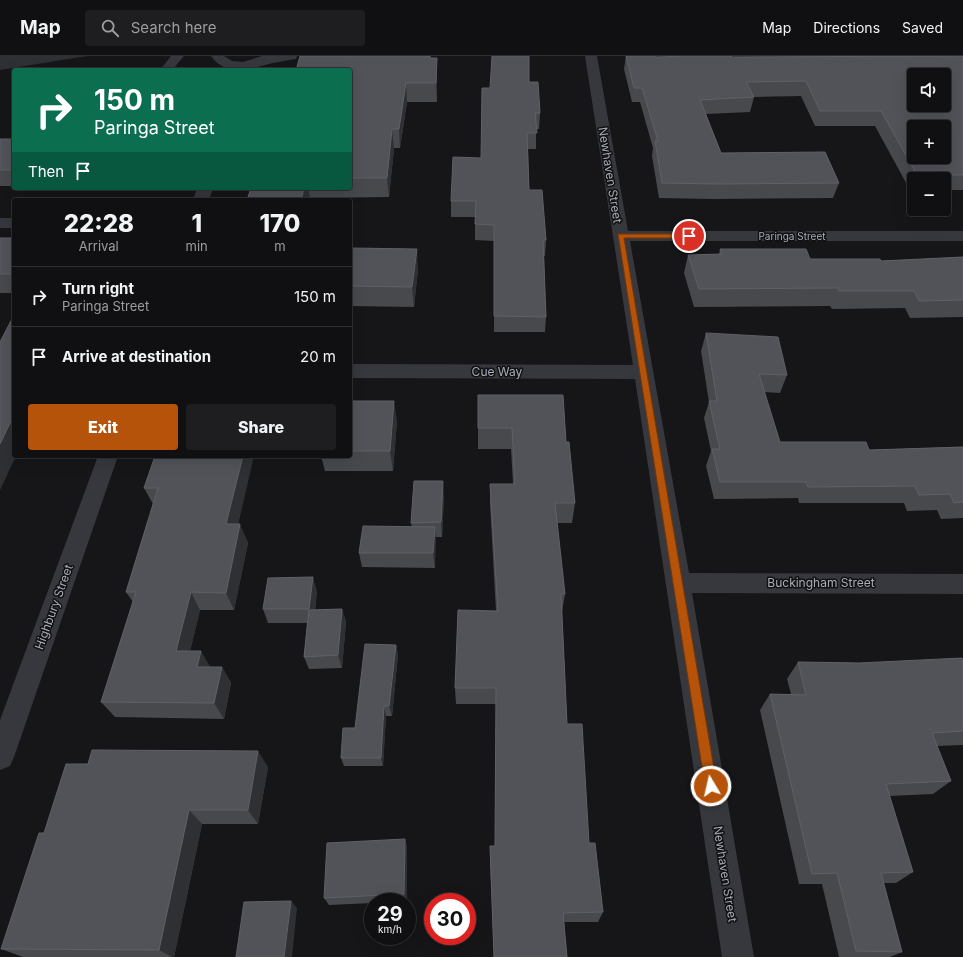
<!DOCTYPE html>
<html lang="en">
<head>
<meta charset="utf-8">
<style>
  :root { --surface:#101012; --page:#1e1e20; --text:#f1f3f6; --muted:#9c9d9f; --line:#303032; --accent:#b45309 }
  body { margin:0; font-family:Inter,sans-serif; background:var(--page); color:var(--text); height:100vh; display:flex; flex-direction:column; font-size:15px; white-space:nowrap }
  * { box-sizing:border-box; margin:0 }
  p { font-size:13px; color:var(--muted) }
  .icon { flex:none; width:22px; height:22px; fill:none; stroke:currentColor; stroke-width:2; stroke-linecap:round; stroke-linejoin:round }
  .map { position:relative; flex:1; overflow:hidden }
  .details { position:absolute; left:12px; top:142px; width:340px; height:260px; display:flex; flex-direction:column; background:var(--surface); border-radius:4px; box-shadow:0 4px 16px #0002,0 0 0 1px var(--line) }
  .details>* { flex:none }
  .guide { position:absolute; left:12px; top:12px; width:340px; height:122px; border-radius:4px; box-shadow:0 4px 16px #0002,0 0 0 1px var(--line); background:#0b6e4f; color:#fff; overflow:hidden }
  .tools { position:absolute; left:907px; top:12px; display:grid; gap:8px }
  .tools a { display:grid; place-items:center; width:44px; height:44px; border-radius:4px; background:var(--surface); box-shadow:0 4px 16px #0002,0 0 0 1px var(--line); font-size:20px }
  .speed { position:absolute; left:364px; top:837px; display:flex; gap:8px; font-size:20px; font-weight:700; text-align:center }
  .speed>* { display:grid; place-content:center; width:52px; height:52px; border-radius:50%; background:var(--surface); box-shadow:0 4px 16px #0002,0 0 0 1px var(--line); line-height:1 }
  .speed small { font-size:10px; font-weight:400 }
  .speed .limit { border:6px solid #d22; background:#fff; color:#111 }
  .pin { position:absolute; display:grid; place-items:center; width:34px; height:34px; color:#fff; margin:-17px; border:2px solid #fff; border-radius:50%; box-shadow:0 1px 4px #0007 }
  .me { position:absolute; width:44px; margin:-22px; rotate:351deg; stroke-linejoin:round; filter:drop-shadow(0 0 3px #0008) }
  .turn { display:flex; align-items:center; gap:14px; height:84px; padding:0 16px; font-size:18px }
  .turn .icon { width:52px; height:52px; stroke-width:2.5 }
  .turn b { display:block; font-size:28px; line-height:34px }
  .then { display:flex; align-items:center; height:38px; padding:0 16px; background:#0003; gap:8px; font-size:15px }
  .eta { display:flex; justify-content:space-evenly; align-items:center; height:68px; text-align:center }
  .eta b { font-size:24px; font-weight:800; line-height:28px }
  .cta { display:flex; gap:8px; margin-top:auto; padding:8px 16px }
  .cta a { flex:1; height:46px; border-radius:4px; background:var(--accent); color:#fff; font-size:16px; font-weight:800; line-height:46px; text-align:center }
  .cta a+a { background:var(--page); color:var(--text) }
  ul { padding:0; list-style:none }
  li { display:flex; align-items:center; gap:12px; height:60px; padding:0 16px; border-top:1px solid var(--line) }
  li div { flex:1 }
  li b { display:block; font-size:15px }
  li em { font-style:normal }
  header { display:flex; align-items:center; gap:24px; box-sizing:border-box; height:56px; padding:0 20px; background:var(--surface); border-bottom:1px solid var(--line) }
  header strong { font-size:19px }
  nav { display:flex; gap:22px; margin-inline-start:auto; font-size:14px }
  .search { width:280px; height:36px; background:var(--page); display:flex; align-items:center; gap:10px; box-sizing:border-box; padding:0 14px; border-radius:4px; color:var(--muted); font-size:15px }
  .map>svg:first-child { display:block }
  .lines { fill:none; stroke-linecap:round; stroke-linejoin:round }
  .minor { fill:#37383d; fill-rule:evenodd }
  .wall { fill:#47494d }
  .shaded-wall { fill:#2f3033 }
  .building { fill:#525359; stroke:#5f6168; fill-rule:evenodd }
  .route { fill:#b45309; stroke:#753606 }
  .labels { text-anchor:middle; stroke-width:3; stroke-linejoin:round; paint-order:stroke }
  .far-street-label { font-size:10px; fill:#a8adb8; stroke:#111113 }
  .street-label { font-size:12px; fill:#a8adb8; stroke:#111113 }
</style>
</head>
<body>
<header>
<strong>Map</strong>
<div class="search"><svg class="icon" aria-label="search" viewBox="0 0 24 24"><circle cx="10" cy="10" r="6"/><path d="M15 15l6 6"/></svg>Search here</div>
<nav><a>Map</a><a>Directions</a><a>Saved</a></nav>
</header>
<div class="map">
<svg width="963" height="901" viewBox="0 0 963 901">
  <rect width="100%" height="100%" fill="#161618"/>
  <g class="lines">
    <g class="minor">
      <polygon points="171,0 184,0 172,14 160,14"/>
      <path d="M211 0H224L232 5 243 6 262 0H297L296 3C285 5 275 6 265 9 246 14 224 19 211 0Z"/>
      <polygon points="585,0 597,0 628,175 963,175 963,185 630,185 689,517 963,518 963,538 692,537 754,901 722,901 635,323 350,322 350,308 633,309"/>
      <polygon points="197,132 213,132 209,144 193,144"/>
      <rect x="0" y="162" width="14" height="10"/>
      <polygon points="98,400 118,400 14,701 10,710 0,714 0,664"/>
    </g>
  </g>
  <g class="wall">
    <polygon points="300,0 430,0 431,2 437,21 437,46 407,46 400,92 394,92 389,141 310,142 251,132 350,132 350,14"/>
    <polygon points="626,0 655,0 655,1 963,0 963,134 944,134 944,123 914,123 914,134 910,134 875,70 815,70 801,40 754,41 750,56 706,58 721,97 839,127 833,142 713,143 659,142 652,100 653,92 640,46 632,46 624,13"/>
    <polygon points="529,26 540,57 539,73 536,73 536,93 528,93 529,134 546,184 545,200 544,200 546,261 545,276 494,276 494,185 475,184 475,161 451,161 451,145 481,102 490,32"/>
    <rect x="0" y="83" width="14" height="47"/>
    <rect x="0" y="182" width="14" height="55"/>
    <polygon points="350,192 418,213 414,251 350,250"/>
    <polygon points="720,193 810,203 881,205 963,201 963,261 910,262 905,252 832,253 830,250 694,251 684,217 688,199 719,198"/>
    <polygon points="706,277 787,319 780,337 764,336 780,386 869,394 963,391 963,462 941,463 937,454 907,455 904,447 799,447 798,442 714,443 706,410 711,395 704,362 709,346 701,295"/>
    <polygon points="478,339 566,386 575,447 572,467 557,467 565,538 562,556 567,668 589,787 603,856 598,866 564,866 567,901 494,901 490,802 490,790 495,790 496,648 456,648 455,632 496,555 490,448 490,428 513,428 511,393 478,393"/>
    <polygon points="350,345 397,365 393,415 325,415 321,400 350,400"/>
    <polygon points="155,400 239,468 248,487 234,554 200,554 190,595 210,611 222,611 231,627 224,663 115,661 101,646 133,546 126,536 153,448 144,432"/>
    <polygon points="444,440 442,481 435,481 435,512 362,511 359,497 412,471 411,467"/>
    <polygon points="317,535 315,554 342,553 346,566 342,612 309,613 304,601 307,567 268,567 263,553"/>
    <polygon points="396,589 398,599 392,660 386,660 383,710 344,710 341,702 355,672"/>
    <polygon points="963,604 963,689 937,690 951,725 933,738 889,740 913,816 896,827 883,827 902,896 890,901 839,901 822,828 799,828 760,654 770,638 791,638 787,623 798,606 859,607"/>
    <polygon points="268,711 258,768 202,768 174,901 23,901 1,893 44,777"/>
    <polygon points="405,783 407,792 407,846 373,846 373,847 329,849 324,842"/>
  </g>
  <g class="shaded-wall">
    <polygon points="0,0 87,0 0,14"/>
    <polygon points="437,2 437,46 436,27"/>
    <polygon points="406,27 407,46 400,92 399,73"/>
    <polygon points="392,73 394,92 389,141 387,122"/>
    <polygon points="304,132 308,132 310,142 309,144 301,144"/>
    <polygon points="417,193 418,213 414,251 412,231"/>
    <polygon points="394,345 397,365 393,415 390,395"/>
    <polygon points="14,359 14,400 16,400 0,434 0,388"/>
    <polygon points="243,400 254,400 234,487 226,468"/>
    <polygon points="443,425 444,440 442,481 441,466"/>
    <polygon points="240,468 248,487 234,554 226,537"/>
    <polygon points="435,471 436,485 435,512 433,497"/>
    <polygon points="313,521 317,535 313,567 309,553"/>
    <polygon points="191,536 200,554 186,612 176,595"/>
    <polygon points="342,553 346,566 342,612 338,599"/>
    <polygon points="396,589 398,599 392,660 389,650"/>
    <polygon points="201,595 211,612 197,611"/>
    <polygon points="222,611 231,627 224,663 214,647"/>
    <polygon points="384,650 386,660 383,710 381,702"/>
    <polygon points="258,695 268,711 258,768 248,754"/>
    <polygon points="189,754 202,768 174,901 172,901 159,894"/>
    <polygon points="405,783 407,792 407,846 404,838"/>
    <polygon points="291,845 297,852 292,901 284,901"/>
  </g>
  <g class="building">
    <polygon points="300,0 430,0 430,2 437,2 436,27 406,27 399,73 392,73 387,122 350,122 350,14 296,14"/>
    <polygon points="492,0 529,0 529,26 538,26 540,57 535,57 537,77 527,77 529,134 542,134 546,184 543,184 546,261 494,260 494,169 475,168 476,145 451,145 453,101 481,102 482,32 490,32"/>
    <path d="M626 0H655V1L687 0H731L732 1 963 0V119H917L881 55H820L806 25 746 26 754 41 700 44 721 97 825 96 839 127 717 128 662 127 655 85H658L642 32H634ZM914 19H944V49H914ZM914 71H944V101H914Z"/>
    <rect x="0" y="83" width="14" height="31"/>
    <polygon points="251,132 304,132 301,144 247,144"/>
    <rect x="0" y="182" width="14" height="36"/>
    <polygon points="350,192 417,193 412,231 350,230"/>
    <polygon points="720,193 806,193 810,203 880,203 881,205 963,201 963,244 919,245 914,235 839,235 838,232 699,233 688,199 722,198"/>
    <polygon points="14,259 14,359 0,388 0,286"/>
    <polygon points="706,277 778,281 787,319 759,318 780,386 866,386 869,394 963,391 963,446 954,447 950,438 919,439 915,430 808,431 806,426 720,426 712,393 720,393 709,345 717,345"/>
    <polygon points="478,339 563,339 566,386 569,386 575,447 555,447 565,538 561,538 567,668 582,668 589,787 595,787 603,856 563,857 567,901 494,901 490,790 495,790 496,632 455,632 458,554 498,555 490,428 515,428 512,372 478,372"/>
    <polygon points="350,345 394,345 390,395 350,395"/>
    <polygon points="155,400 243,400 226,468 240,468 226,537 191,536 176,595 201,595 197,611 222,611 214,647 101,646 136,536 126,536 158,432 144,432"/>
    <polygon points="414,425 443,425 441,466 411,467"/>
    <polygon points="363,470 435,471 433,497 359,497"/>
    <polygon points="313,521 309,553 263,553 268,522"/>
    <polygon points="342,553 338,599 304,601 309,554"/>
    <polygon points="365,588 396,589 389,650 384,650 381,702 341,702 343,672 355,672"/>
    <polygon points="962,602 963,604 963,675 932,677 951,725 886,728 913,816 881,817 902,896 856,895 837,817 812,818 770,638 806,639 798,606 859,607"/>
    <polygon points="92,694 258,695 248,754 189,754 159,894 1,893 39,777 44,777 66,708 88,708"/>
    <polygon points="405,783 404,838 324,842 327,787"/>
    <polygon points="291,845 284,901 236,901 244,846"/>
  </g>
  <polygon class="route" points="618,178 689,178 692,180 689,182 624,182 717,730 715,734 711,735 707,734 705,730"/>
  <g class="labels">
    <g class="far-street-label">
      <text x="792" y="184">Paringa Street</text>
    </g>
    <g class="street-label">
      <text transform="translate(610 119) rotate(81)" y="4">Newhaven Street</text>
      <text x="497" y="320">Cue Way</text>
      <text x="821" y="531">Buckingham Street</text>
      <text transform="translate(54 551) rotate(-70)" y="4">Highbury Street</text>
      <text transform="translate(725 818) rotate(81)" y="4">Newhaven Street</text>
    </g>
  </g>
</svg>
<div class="tools">
<a><svg class="icon" aria-label="sound" viewBox="0 0 24 24"><path d="M4 9h4l5-4v14l-5-4H4zM17 9q2 3 0 6"/></svg></a>
<a>+</a>
<a>−</a>
</div>
<div class="speed"><div>29<small>km/h</small></div><div class="limit">30</div></div>
<div class="pin" style="left:689px;top:180px;background:#d93025"><svg class="icon" aria-label="arrive" viewBox="0 0 24 24"><path d="M6 21V4h12l-3 4 3 4H6"/></svg></div>
<svg class="me" style="left:711px;top:730px" viewBox="-20 -20 40 40"><circle r="17" fill="#b45309" stroke="#fff" stroke-width="3"/><path d="M0-11L8 9 0 5-8 9z" fill="#fff"/></svg>
<div class="guide">
<div class="turn"><svg class="icon" aria-label="right" viewBox="0 0 24 24"><path d="M7 20v-9h11M14 6l5 5-5 5"/></svg><div><b>150 m</b>Paringa Street</div></div>
<div class="then">Then<svg class="icon" aria-label="arrive" viewBox="0 0 24 24"><path d="M6 21V4h12l-3 4 3 4H6"/></svg></div>
</div>
<section class="details">
<div class="eta">
<div><b>22:28</b><p>Arrival</p></div>
<div><b>1</b><p>min</p></div>
<div><b>170</b><p>m</p></div>
</div>
<ul>
<li><svg class="icon" aria-label="right" viewBox="0 0 24 24"><path d="M7 20v-9h11M14 6l5 5-5 5"/></svg><div><b>Turn right</b><p>Paringa Street</p></div><em>150 m</em></li>
<li><svg class="icon" aria-label="arrive" viewBox="0 0 24 24"><path d="M6 21V4h12l-3 4 3 4H6"/></svg><div><b>Arrive at destination</b></div><em>20 m</em></li>
</ul>
<div class="cta"><a>Exit</a><a>Share</a></div>
</section>
</div>
</body>
</html>
